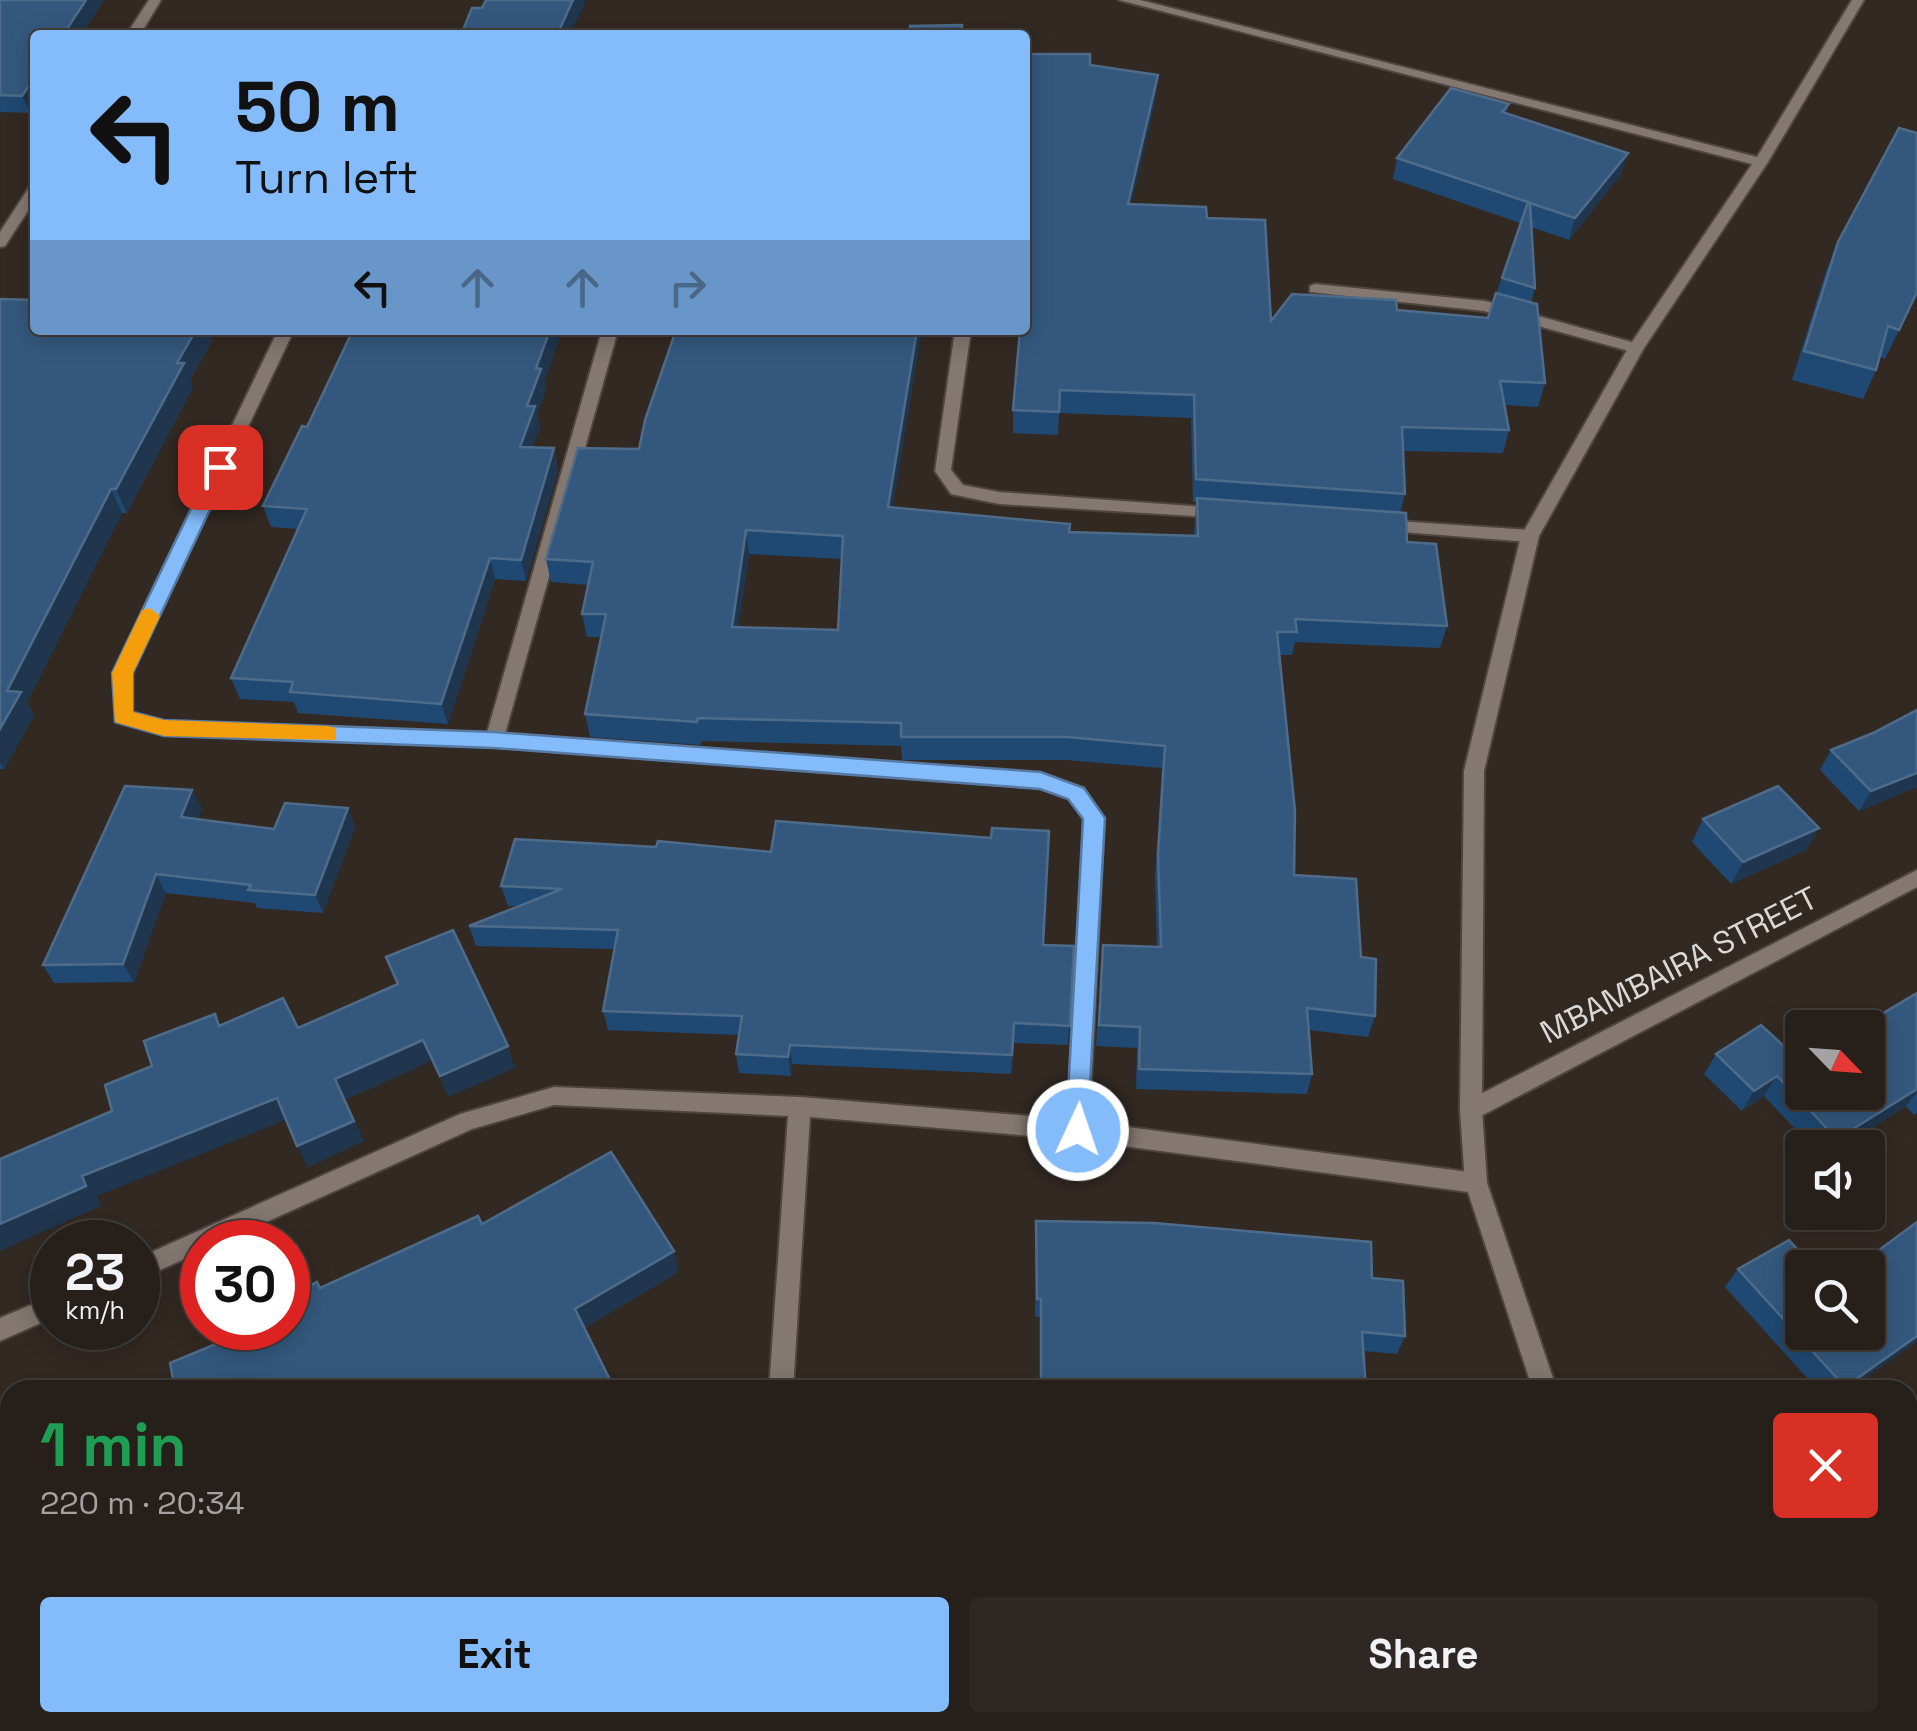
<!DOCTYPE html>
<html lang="en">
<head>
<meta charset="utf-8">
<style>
  :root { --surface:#261f1a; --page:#2e2723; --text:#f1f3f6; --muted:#a4a2a2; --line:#423d39; --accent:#84bcfb }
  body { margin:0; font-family:"Space Grotesk",sans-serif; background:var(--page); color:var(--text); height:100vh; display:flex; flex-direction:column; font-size:38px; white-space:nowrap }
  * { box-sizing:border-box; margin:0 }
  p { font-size:32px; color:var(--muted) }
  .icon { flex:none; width:55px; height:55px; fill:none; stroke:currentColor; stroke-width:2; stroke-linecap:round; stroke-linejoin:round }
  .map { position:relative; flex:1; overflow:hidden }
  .sheet { position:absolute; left:0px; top:1380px; width:1918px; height:352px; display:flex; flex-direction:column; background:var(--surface); border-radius:30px 30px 0 0; box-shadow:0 5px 25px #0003,0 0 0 2px var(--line) }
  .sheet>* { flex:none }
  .guide { position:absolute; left:30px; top:30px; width:1000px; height:305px; border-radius:10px; box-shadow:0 5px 25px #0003,0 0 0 2px var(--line); background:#84bcfb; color:#111; overflow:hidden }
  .needle { width:65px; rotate:115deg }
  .fabs { position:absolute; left:1785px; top:1010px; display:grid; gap:20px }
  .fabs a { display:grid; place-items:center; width:100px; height:100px; border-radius:10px; background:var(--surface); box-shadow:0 5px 25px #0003,0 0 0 2px var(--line); font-size:50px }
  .speed { position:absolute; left:30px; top:1220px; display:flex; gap:20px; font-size:50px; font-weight:700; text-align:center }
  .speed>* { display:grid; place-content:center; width:130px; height:130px; border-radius:50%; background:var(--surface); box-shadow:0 5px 25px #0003,0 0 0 2px var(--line); line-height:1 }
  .speed small { font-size:25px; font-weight:400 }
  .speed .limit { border:15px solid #d22; background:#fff; color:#111 }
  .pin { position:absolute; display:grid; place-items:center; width:85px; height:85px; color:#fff; margin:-42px; border-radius:20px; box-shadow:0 5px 15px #0006 }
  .me { position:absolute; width:110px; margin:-55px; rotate:3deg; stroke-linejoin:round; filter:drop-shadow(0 0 8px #0008) }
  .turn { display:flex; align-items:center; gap:35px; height:210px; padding:0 40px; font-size:45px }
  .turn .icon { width:130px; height:130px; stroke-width:2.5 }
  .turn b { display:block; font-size:70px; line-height:85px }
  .lanes { display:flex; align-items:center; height:95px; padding:0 40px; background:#0003; justify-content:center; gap:50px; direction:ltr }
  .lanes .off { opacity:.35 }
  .round { display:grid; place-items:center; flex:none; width:105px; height:105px; border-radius:10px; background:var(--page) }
  .headline { display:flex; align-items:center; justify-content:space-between; height:170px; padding:0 40px }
  h1 { font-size:60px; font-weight:600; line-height:75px; color:#1e9e55 }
  .primary-button { display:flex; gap:20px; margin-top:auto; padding:20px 40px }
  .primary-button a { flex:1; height:115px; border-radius:10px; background:var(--accent); color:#111; font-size:40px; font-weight:600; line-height:115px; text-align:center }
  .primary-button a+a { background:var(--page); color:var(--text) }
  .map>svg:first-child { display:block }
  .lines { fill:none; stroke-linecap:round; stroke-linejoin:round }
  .service-casing { stroke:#4e4540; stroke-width:4 }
  .minor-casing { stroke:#4e4540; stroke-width:4 }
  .tertiary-casing { stroke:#4e4540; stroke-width:4 }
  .service { fill:#847871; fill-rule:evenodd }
  .minor { fill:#847871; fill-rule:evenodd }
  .tertiary { fill:#847871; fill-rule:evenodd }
  .wall { fill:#1f4972; fill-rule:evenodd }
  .shaded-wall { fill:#1f364e }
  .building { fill:#34587d; stroke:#4e6c8a; stroke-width:2.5; fill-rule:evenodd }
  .route { fill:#84bcfb; stroke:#567aa3; stroke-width:2.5 }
  .slow { fill:#f59e0b }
  .labels { text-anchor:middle; stroke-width:10; stroke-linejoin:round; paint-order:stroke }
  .street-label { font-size:32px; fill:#ded8d4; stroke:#332923 }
</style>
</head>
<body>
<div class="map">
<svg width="1917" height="1731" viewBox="0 0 1917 1731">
  <rect width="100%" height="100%" fill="#332923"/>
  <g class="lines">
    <defs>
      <polygon id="service" points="1315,284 1485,301 1642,345 1644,348 1636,353 1484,311 1310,292 1310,286"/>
      <g id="minor">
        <polygon points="149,0 161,0 140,35 126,35"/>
        <polygon points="35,185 35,200 5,246 0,247 0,232 30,186"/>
        <polygon points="278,330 294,330 131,673 132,713 164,721 487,733 602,330 618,330 505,734 1041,774 1083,788 1104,818 1089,1122 1476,1173 1484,1176 1487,1183 1484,1190 1476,1193 1078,1140 810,1117 793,1390 769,1390 788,1116 554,1105 472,1129 222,1242 202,1242 202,1251 138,1280 138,1258 460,1114 554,1087 800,1097 1068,1119 1084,819 1069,798 1040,788 494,747 164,735 116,722 113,673"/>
        <polygon points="955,330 971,330 951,470 963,485 999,492 1219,508 1225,510 1228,514 1225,518 999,504 951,494 935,471"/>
        <polygon points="1383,520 1530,530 1539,536 1530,542 1377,530 1374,526"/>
        <polygon points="1917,870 1917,887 1479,1117 1471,1120 1463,1117 1460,1110 1463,1103"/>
        <polygon points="52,1296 52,1318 0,1341 0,1318"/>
        <polygon points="1917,1482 1917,1510 1908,1513 1908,1486"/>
        <polygon points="320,1722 359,1722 356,1731 316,1731"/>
        <polygon points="1557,1722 1592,1722 1589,1731 1553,1731"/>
      </g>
      <g id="tertiary">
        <polygon points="1119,0 1140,0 1757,157 1852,0 1864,0 1768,162 1644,348 1539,536 1484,771 1482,1110 1487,1183 1557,1390 1533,1390 1465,1183 1460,1110 1464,771 1521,536 1628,348 1752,164"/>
        <polygon points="1656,1722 1684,1722 1688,1731 1659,1731"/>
      </g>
    </defs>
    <use href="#service" class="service-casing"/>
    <use href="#minor" class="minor-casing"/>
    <use href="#tertiary" class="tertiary-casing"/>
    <use href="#service" class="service"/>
    <use href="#minor" class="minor"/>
    <use href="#tertiary" class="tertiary"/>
  </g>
  <g class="wall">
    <polygon points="0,0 104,0 81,35 35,35 35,105 30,113 0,112"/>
    <path d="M1025 54 1090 65 1156 98 1131 205 1207 218 1271 321 1397 310 1488 318 1520 223 1393 179 1397 158 1509 104 1506 113 1628 153 1621 174 1569 240 1531 227 1535 288 1531 303 1545 383 1538 407 1505 405 1509 430 1503 453 1403 451 1405 494 1400 513 1407 542 1447 626 1440 648 1295 642 1292 655H1279L1294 875 1361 957 1375 1016 1368 1037 1309 1030 1312 1074 1307 1094 1136 1089 1137 1048 1096 1046 1103 945 1157 947 1155 876 1162 768 1066 760H902L901 746 702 741 701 745 590 737 585 714 601 637H587L582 614 588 585 551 582 546 559 639 449 892 508 1069 532 1194 536 1196 502H1193L1191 418 1059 413 1058 435 1013 433V410L1025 330ZM749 554 841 559 838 630 738 628Z"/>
    <polygon points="1838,242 1917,293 1885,359 1880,357 1876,370 1863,399 1792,380 1826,271"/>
    <polygon points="0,299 212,341 190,380 193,387 127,513 122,513 27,702 34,715 4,769 0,769"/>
    <polygon points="353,330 562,330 544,382 546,390 537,414 540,428 532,447 554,448 558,470 526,581 495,579 448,724 298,713 294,702 240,699 231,678 298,529 271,527 263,506 307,427"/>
    <polygon points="1917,710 1917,787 1859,811 1820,770 1831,750 1873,733"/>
    <polygon points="192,790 202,809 197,819 274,829 348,808 355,827 323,913 257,908 255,903 166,893 134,982 54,983 43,965"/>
    <polygon points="1703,819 1819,828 1806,850 1731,884 1692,842"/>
    <polygon points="515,839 1043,945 1074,946 1068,1045 1014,1043 1011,1074 792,1064 791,1076 739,1073 736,1054 739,1035 608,1030 603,1011 614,949 476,946 469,926 519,906 508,906 501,886"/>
    <polygon points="1917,993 1917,1113 1914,1115 1906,1106 1841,1148 1813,1148 1764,1096 1742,1111 1704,1074 1716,1054 1800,1061"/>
    <polygon points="1036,1221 1372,1278 1405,1336 1397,1354 1363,1351 1366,1390 1040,1390 1040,1317 1035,1317"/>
    <polygon points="1917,1222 1917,1341 1848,1390 1818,1390 1725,1287 1738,1269 1802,1332 1871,1256"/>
    <polygon points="1365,1722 1479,1722 1482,1727 1478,1731 1366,1731 1363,1726"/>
  </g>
  <g class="shaded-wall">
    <polygon points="86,0 104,0 81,35 63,35"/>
    <polygon points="573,0 586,0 570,35 557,35"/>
    <polygon points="1158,75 1156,98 1126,228 1128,204"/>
    <polygon points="35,77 35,105 30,113 22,96"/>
    <polygon points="1628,153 1621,174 1569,240 1575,218"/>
    <polygon points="196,330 208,330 212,341 190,380 193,387 127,513 116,489 177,363"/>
    <polygon points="550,330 562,330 544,382 546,390 537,414 540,428 525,468 520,447 536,368"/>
    <polygon points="917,330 922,330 889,531 888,507"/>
    <polygon points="554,448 558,470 526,581 521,560"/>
    <polygon points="111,489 122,513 27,702 34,715 4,769 0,763 0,729 7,691"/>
    <polygon points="746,530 749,554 735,650 732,627"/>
    <polygon points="490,558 495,579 448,724 441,704"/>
    <polygon points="1917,773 1917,787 1859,811 1871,791"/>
    <polygon points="192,790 202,809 190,836 181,817"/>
    <polygon points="348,808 355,827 323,913 315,895"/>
    <polygon points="1819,828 1806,850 1731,884 1743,862"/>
    <polygon points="156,874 166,893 134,982 123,964"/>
    <polygon points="423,1040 432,1061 345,1100 364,1141 308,1167 297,1146 335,1079"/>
    <polygon points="790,1045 792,1064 791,1076 788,1057"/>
    <polygon points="508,1046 515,1068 448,1097 440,1076"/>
    <polygon points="1777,1076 1764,1096 1742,1111 1754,1091"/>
    <polygon points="1917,1089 1917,1092 1906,1106 1841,1148 1831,1148 1837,1139"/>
    <polygon points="277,1098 288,1119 97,1196 101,1206 0,1251 0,1224 82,1176"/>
    <polygon points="674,1251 679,1272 583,1329 575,1309"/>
    <polygon points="1917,1336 1917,1341 1848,1390 1842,1390"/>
    <polygon points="10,1549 10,1573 0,1578 0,1553"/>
    <polygon points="58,1722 102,1722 87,1731 43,1731"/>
    <polygon points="172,1722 216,1722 199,1731 156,1731"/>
    <polygon points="873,1722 896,1722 879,1731 856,1731"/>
  </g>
  <g class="building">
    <polygon points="0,0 86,0 63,35 35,35 35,77 22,96 0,95"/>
    <polygon points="486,0 573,0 557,35 461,35 472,8 482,8"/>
    <polygon points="962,25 962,35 910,35 910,26"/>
    <polygon points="1025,54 1090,54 1090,65 1158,75 1128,204 1206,207 1207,218 1265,220 1271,321 1292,294 1396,300 1397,310 1488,318 1496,293 1537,304 1545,383 1500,381 1509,430 1402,427 1405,494 1196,479 1194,395 1060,390 1059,412 1013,410 1020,330 1025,330"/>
    <polygon points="1451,88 1509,104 1502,112 1628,153 1575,218 1530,203 1535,288 1502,278 1528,202 1397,158"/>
    <polygon points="1899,128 1917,133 1917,292 1899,330 1888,326 1876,370 1804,351 1838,242"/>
    <polygon points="0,299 35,300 35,330 196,330 177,363 184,363 116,489 111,489 7,691 21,692 0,729"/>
    <polygon points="353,330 550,330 536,368 541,369 527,406 535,406 520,447 554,448 521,560 490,558 441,704 290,692 293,682 231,678 307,509 263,506 302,426 307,427"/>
    <path d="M676 330H917L888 507 1070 524 1069 532 1198 536 1197 498 1406 513 1407 542 1436 544 1447 626 1295 619 1297 632H1277L1295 811 1294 875 1356 879 1361 957 1376 959 1375 1016 1307 1008 1312 1074 1139 1069 1140 1027 1099 1025 1103 945 1161 947 1158 854 1165 746 1067 737H901V723L698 718 697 722 585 714 606 614H582L593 562 546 559 578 448 639 449 645 420ZM746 530 843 536 838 630 732 627Z"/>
    <polygon points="1917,710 1917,773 1871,791 1831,750 1873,733"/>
    <polygon points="125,786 192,790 181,817 274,829 285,803 348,808 315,895 248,890 251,885 156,874 123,964 43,965"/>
    <polygon points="1778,786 1819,828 1743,862 1703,819"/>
    <polygon points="776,821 991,838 992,828 1049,831 1043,945 1074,946 1070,1026 1014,1023 1012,1055 790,1045 788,1057 736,1054 742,1016 603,1011 618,930 469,926 562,889 501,886 515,839 656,847 658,841 771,852"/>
    <polygon points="453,930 508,1046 440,1076 423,1040 335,1079 354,1121 297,1146 277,1098 82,1176 86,1186 0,1224 0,1159 112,1111 105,1085 152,1066 144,1041 215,1014 219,1026 283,998 298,1028 398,984 386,957"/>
    <polygon points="1917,993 1917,1089 1837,1139 1777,1076 1754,1091 1716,1054 1761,1025 1800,1061 1795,1064 1802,1060 1802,1092 1868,1092 1868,1028 1858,1028"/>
    <polygon points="611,1152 674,1251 575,1309 615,1390 175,1390 170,1363 247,1331 246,1328 288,1328 288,1296 317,1282 320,1288 478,1216 482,1224"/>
    <polygon points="1036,1221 1154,1223 1371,1242 1372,1278 1403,1281 1405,1336 1362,1332 1366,1390 1041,1390 1041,1299 1037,1299"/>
    <polygon points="1917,1222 1917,1336 1845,1387 1738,1269 1789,1240 1814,1268 1802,1268 1802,1332 1868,1332 1868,1268 1844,1268 1868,1252 1871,1256"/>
    <polygon points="10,1480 10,1549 0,1553 0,1484"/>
    <polygon points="10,1639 10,1722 58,1722 43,1731 0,1731 0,1645"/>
    <polygon points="147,1722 172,1722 156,1731 149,1731"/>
    <polygon points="701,1722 873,1722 856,1731 684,1731"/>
    <polygon points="1223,1722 1271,1722 1276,1731 1208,1731"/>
    <polygon points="1369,1722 1479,1722 1482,1727 1475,1731 1375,1731"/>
  </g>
  <polygon class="route" points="220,461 230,467 133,673 133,712 164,720 494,732 1041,772 1084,788 1105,818 1087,1138 1078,1141 1066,1130 1083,819 1068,799 1040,789 494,748 164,736 115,722 112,673 211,467"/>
  <polygon class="slow" points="150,608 160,616 133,673 133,712 164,720 328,726 336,728 336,740 164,736 115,722 112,673 142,610"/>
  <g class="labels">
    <g class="street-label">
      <text transform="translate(1679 965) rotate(-27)" y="11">MBAMBAIRA STREET</text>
    </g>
  </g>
</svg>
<div class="fabs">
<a><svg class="needle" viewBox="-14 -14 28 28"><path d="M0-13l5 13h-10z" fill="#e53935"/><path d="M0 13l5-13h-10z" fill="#a4a2a2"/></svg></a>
<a><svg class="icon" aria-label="sound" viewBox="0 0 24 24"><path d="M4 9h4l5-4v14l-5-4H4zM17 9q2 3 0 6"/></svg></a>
<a><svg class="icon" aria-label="search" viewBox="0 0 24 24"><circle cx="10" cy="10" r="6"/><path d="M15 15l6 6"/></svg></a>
</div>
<div class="speed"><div>23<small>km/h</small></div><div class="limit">30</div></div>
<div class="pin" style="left:220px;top:467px;background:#d93025"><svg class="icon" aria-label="arrive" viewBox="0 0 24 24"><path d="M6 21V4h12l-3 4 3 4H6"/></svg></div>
<svg class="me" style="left:1078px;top:1130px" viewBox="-20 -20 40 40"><circle r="17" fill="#84bcfb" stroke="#fff" stroke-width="3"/><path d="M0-11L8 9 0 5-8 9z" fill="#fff"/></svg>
<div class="guide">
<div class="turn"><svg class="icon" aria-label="left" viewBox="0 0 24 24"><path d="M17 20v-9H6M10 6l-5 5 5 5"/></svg><div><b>50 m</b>Turn left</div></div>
<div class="lanes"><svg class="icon" aria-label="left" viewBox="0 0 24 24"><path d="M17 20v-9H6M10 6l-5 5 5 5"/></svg><svg class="icon off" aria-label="ahead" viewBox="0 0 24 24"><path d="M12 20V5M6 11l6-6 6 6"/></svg><svg class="icon off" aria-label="ahead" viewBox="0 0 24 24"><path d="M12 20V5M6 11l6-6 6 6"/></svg><svg class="icon off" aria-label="right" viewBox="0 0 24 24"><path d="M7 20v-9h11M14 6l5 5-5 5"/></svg></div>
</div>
<section class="sheet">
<div class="headline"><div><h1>1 min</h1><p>220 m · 20:34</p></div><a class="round" style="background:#d93025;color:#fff"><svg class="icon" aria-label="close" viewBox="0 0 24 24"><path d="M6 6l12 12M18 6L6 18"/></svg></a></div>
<div class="primary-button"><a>Exit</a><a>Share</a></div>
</section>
</div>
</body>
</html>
